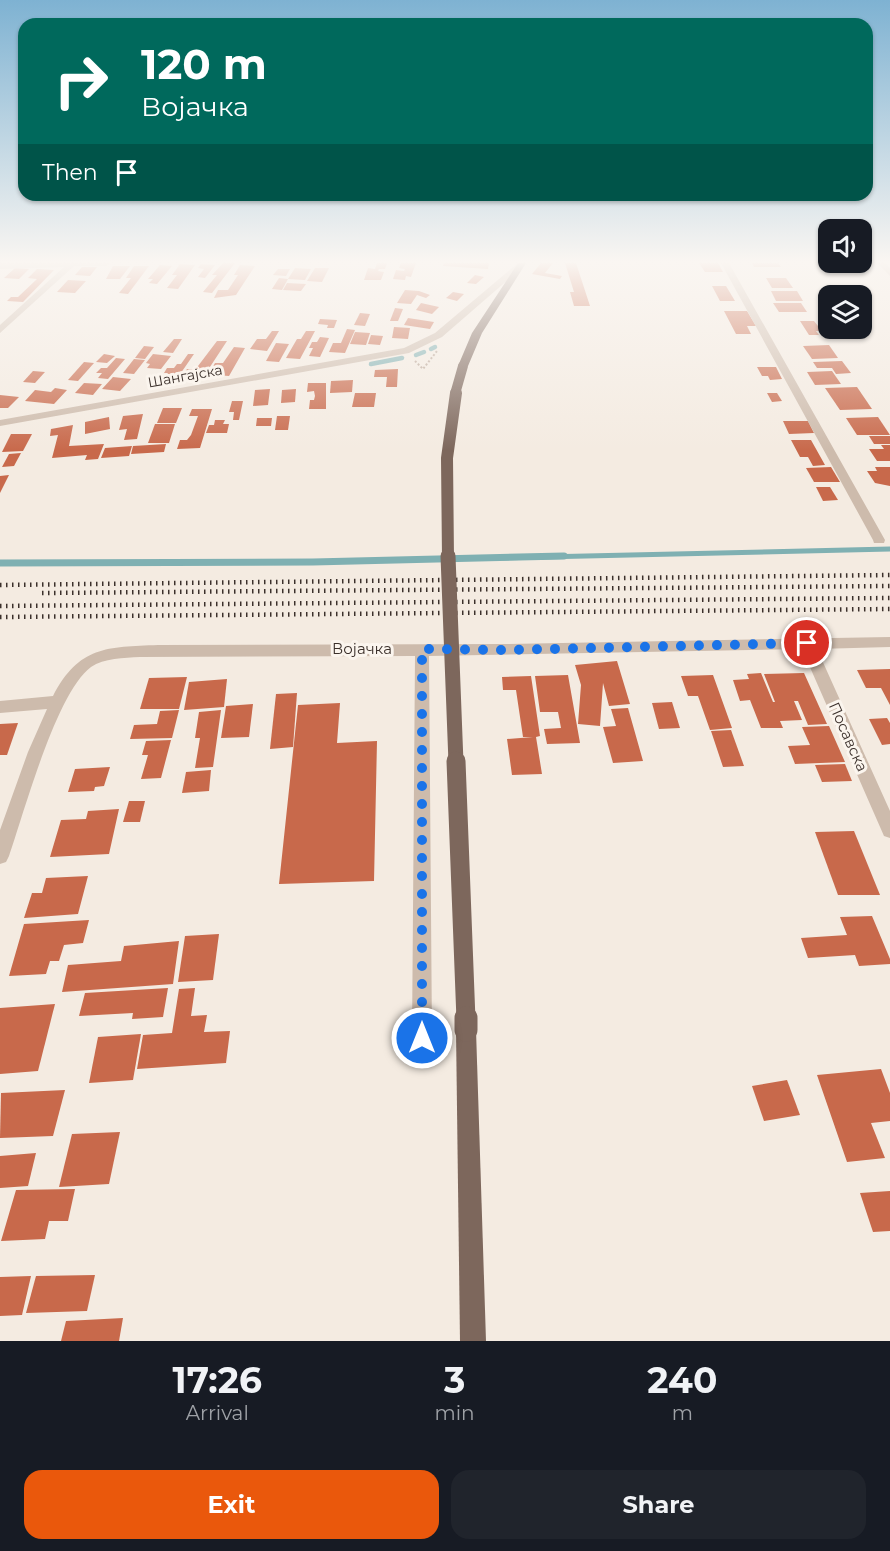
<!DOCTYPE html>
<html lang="en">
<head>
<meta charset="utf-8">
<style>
  :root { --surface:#171b24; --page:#20242c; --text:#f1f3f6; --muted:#9ea1a6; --accent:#ea580c }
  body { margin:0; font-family:Montserrat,sans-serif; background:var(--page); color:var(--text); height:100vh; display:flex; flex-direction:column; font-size:22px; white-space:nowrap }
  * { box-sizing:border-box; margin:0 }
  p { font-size:20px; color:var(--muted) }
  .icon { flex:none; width:33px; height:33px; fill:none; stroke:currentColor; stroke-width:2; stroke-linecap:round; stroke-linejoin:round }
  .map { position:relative; height:1341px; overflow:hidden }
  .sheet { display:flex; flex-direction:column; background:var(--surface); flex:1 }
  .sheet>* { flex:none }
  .top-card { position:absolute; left:18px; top:18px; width:855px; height:183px; border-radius:18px; box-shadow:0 2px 4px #0004; background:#00695c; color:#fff; overflow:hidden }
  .tools { position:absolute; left:818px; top:219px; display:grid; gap:12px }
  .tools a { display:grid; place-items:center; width:54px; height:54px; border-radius:12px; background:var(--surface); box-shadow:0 2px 4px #0004; font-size:30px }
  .pin { position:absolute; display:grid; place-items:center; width:51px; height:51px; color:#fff; margin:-26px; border:3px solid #fff; border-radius:50%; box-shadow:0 2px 6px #0007 }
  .me { position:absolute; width:66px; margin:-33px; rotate:0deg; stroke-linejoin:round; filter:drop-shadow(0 0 4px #0008) }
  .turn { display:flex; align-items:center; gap:21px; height:126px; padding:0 24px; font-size:27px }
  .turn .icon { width:78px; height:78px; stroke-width:2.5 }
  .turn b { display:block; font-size:42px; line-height:51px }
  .then { display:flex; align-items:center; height:57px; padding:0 24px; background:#0003; gap:12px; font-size:22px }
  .eta { display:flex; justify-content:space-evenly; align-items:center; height:102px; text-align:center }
  .eta b { font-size:36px; font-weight:700; line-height:42px }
  .primary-button { display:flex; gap:12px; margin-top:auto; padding:12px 24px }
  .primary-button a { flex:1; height:69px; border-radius:18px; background:var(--accent); color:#fff; font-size:24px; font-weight:700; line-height:69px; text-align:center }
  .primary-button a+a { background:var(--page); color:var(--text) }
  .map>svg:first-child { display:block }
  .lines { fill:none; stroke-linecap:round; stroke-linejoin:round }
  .stream-far2 { stroke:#7fb0b2; stroke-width:4.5 }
  .stream-far1 { stroke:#7fb0b2; stroke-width:5 }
  .stream { stroke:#7fb0b2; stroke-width:7 }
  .building { fill:#c8694b }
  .path { stroke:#b9a596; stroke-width:2; stroke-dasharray:2 2; stroke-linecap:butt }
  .minor { fill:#cdbbac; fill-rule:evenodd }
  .major { fill:#7d675c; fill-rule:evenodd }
  .rail { stroke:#3b302b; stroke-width:4.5; stroke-dasharray:1.5 4.5; stroke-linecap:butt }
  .major-bridge-far4 { stroke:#7d675c; stroke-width:10 }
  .major-bridge-far3 { stroke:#7d675c; stroke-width:12 }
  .major-bridge-far2 { stroke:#7d675c; stroke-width:15 }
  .major-bridge-far1 { stroke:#7d675c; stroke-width:19 }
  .major-bridge { stroke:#7d675c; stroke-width:23 }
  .route { stroke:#1a73e8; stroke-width:10; stroke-dasharray:0 18 }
  .labels { text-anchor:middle; stroke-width:6; stroke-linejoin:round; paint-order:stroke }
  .far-street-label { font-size:14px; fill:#3b302b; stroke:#fbf5ee }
  .street-label { font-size:15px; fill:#3b302b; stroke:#fbf5ee }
</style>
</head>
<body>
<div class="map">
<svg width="890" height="1341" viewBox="0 0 890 1341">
  <rect width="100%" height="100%" fill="#f4ebe1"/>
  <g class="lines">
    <g class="stream-far2">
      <polyline points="431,349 435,347"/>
      <polyline points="416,355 424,352"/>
      <polyline points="371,364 402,358"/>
    </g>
    <polyline class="stream-far1" points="497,558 890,549"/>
    <polyline class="stream" points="0,563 313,562 564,556"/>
  </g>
  <g class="building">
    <polygon points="223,263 235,263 212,293 203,292 217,275 212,275"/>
    <polygon points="377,263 387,263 385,269 379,269 378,271 384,272 381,280 364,280 368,268 375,269"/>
    <polygon points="401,263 416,263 411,277 406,276 405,280 393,279 396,270 404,271 405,269 399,268"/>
    <polygon points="444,263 489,263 488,269 443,266"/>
    <polygon points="541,263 553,263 545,273 562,276 560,279 532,274"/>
    <polygon points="565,263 576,263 590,306 574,306 570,292 574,292"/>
    <polygon points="699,263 718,263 723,272 705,272"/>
    <polygon points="752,263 778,263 781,267 754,267"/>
    <polygon points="180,264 195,265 178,289 167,288 177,275 172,275"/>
    <polygon points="201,264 215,265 205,278 198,277 204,269 198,268"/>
    <polygon points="160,265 172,266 157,284 149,283 153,279 148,279"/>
    <polygon points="240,265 255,266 236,295 214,298 218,290 228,290 238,275 234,275"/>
    <polygon points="113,266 130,266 120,279 106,279"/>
    <polygon points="134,266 149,266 128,294 119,293 131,278 126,278"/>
    <polygon points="82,267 97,267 90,276 75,275"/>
    <polygon points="15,268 29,269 19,279 4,278"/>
    <polygon points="295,268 311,269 305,280 288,279"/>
    <polygon points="315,268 329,268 322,282 307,281"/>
    <polygon points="37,269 54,270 23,302 7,301 11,297 18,297 37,279 28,278"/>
    <polygon points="278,269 290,269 286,276 273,275"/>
    <polygon points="475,275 484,277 476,284 467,283"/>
    <polygon points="279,278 288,279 282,290 272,289"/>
    <polygon points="766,278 786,278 793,288 772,288"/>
    <polygon points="68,280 86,281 75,293 57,292"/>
    <polygon points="287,283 306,284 301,291 283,290"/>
    <polygon points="712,286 726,286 735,301 720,301"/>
    <polygon points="405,290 419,291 430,295 426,298 417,295 411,304 397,303"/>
    <polygon points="771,291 797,291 803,301 776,301"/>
    <polygon points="453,292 464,294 457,301 446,298"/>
    <polygon points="421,303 439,307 432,314 416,310"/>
    <polygon points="773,303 801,303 807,312 779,312"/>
    <polygon points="395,308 403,309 398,321 390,321"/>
    <polygon points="724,311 747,311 756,326 747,326 751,334 736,334"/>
    <polygon points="360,313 370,314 365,326 354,325"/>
    <polygon points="408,318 434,322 430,329 404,325"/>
    <polygon points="320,319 337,320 334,328 327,328 328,325 318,324"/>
    <polygon points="800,321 814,321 822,331 816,331 819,335 809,335"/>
    <polygon points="394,327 410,328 408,339 392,338"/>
    <polygon points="347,329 355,330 345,353 329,352 333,343 341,343"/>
    <polygon points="272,331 279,331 267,351 250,349 257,339 266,339"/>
    <polygon points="306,331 315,331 300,359 286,358 297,339 301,339"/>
    <polygon points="355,332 370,333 366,345 350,344"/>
    <polygon points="371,335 383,336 380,345 368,344"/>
    <polygon points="320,337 329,338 320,357 309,356 313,348 309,348 312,342 317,342"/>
    <polygon points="174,339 182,339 173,353 163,352"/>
    <polygon points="217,341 227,341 204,376 183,375 187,369 195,370"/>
    <polygon points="276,343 289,344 279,362 266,361"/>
    <polygon points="829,345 838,358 812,359 803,346"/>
    <polygon points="144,346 154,347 145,359 135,358"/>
    <polygon points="234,347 245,348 229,376 216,375 218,370 211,370 215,363 223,363"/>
    <polygon points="104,354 115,356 107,363 96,362"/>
    <polygon points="153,354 171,356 161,369 147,368 150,364 146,363"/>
    <polygon points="188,354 194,354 174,383 162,382 168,373 164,373 167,368 174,368 177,364 181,364"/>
    <polygon points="116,358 125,359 108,379 98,378 102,373 96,373 101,368 107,368"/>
    <polygon points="134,359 145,360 134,374 123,373"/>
    <polygon points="842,361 851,373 836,374 832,368 817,368 813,362"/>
    <polygon points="84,362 94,363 78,381 68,380"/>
    <polygon points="757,367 776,367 782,379 770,380 768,376 762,376"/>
    <polygon points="398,369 397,387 386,387 387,377 374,377 375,370"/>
    <polygon points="33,371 45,372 35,383 23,382"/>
    <polygon points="832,371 841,384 815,385 807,372"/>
    <polygon points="113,377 131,379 120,391 102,389"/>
    <polygon points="353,380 352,392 330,393 331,381"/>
    <polygon points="84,383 102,384 93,395 75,393"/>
    <polygon points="308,383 326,383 326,409 309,409 310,400 314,400 315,396 314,391 307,392"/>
    <polygon points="857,387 872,409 840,410 825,388"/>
    <polygon points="55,388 67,390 54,404 25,401 35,390 51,392"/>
    <polygon points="270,389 268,405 253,406 255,390"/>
    <polygon points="296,389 295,402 281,403 282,390"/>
    <polygon points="355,393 376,393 374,407 352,407"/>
    <polygon points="767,393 777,393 782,401 772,402"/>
    <polygon points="0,395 19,397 8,408 0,408"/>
    <polygon points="232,401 243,401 239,420 233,420 234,412 229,412"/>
    <polygon points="163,408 182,408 176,423 157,423"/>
    <polygon points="192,409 212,409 200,448 177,449 180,440 187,440 191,435 198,416 189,416"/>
    <polygon points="143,414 137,439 124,440 127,429 119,430 123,416"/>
    <polygon points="277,416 290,416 288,430 275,430"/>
    <polygon points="109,417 110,429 85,434 85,422"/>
    <polygon points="878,417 890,435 857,435 846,418"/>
    <polygon points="257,418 272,418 271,426 256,426"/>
    <polygon points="215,420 225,420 223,424 229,424 227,433 206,433 209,425 214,425"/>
    <polygon points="783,421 808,421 814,433 789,434"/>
    <polygon points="155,424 175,424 169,443 148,443"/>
    <polygon points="73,425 69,446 104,444 98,459 85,460 87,455 52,458 58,435 50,436 51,429"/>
    <polygon points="11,434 32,434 23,451 2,452"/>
    <polygon points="869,436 890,436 890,444 874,444"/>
    <polygon points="791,440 811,440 825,465 813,466 808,457 800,457"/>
    <polygon points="166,444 164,452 131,454 133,446"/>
    <polygon points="881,445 890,445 890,461 877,461 869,449 884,449"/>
    <polygon points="132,446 129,456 101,458 105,448"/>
    <polygon points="21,453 14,466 2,467 9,454"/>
    <polygon points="831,467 840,482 814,482 806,468"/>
    <polygon points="875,467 890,467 890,486 875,483 867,471 877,471"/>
    <polygon points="9,475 0,493 0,476"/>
    <polygon points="816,487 830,487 838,500 823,501"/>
    <polygon points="617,661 630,704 609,706 603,683 600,726 578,724 581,685 575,665"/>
    <polygon points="890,669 890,705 881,688 866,688 857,670"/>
    <polygon points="761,673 773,702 775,702 764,674 804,673 827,724 808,725 798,701 794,701 802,720 780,721 783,728 761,728 750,700 740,701 733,680 749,679 747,674"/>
    <polygon points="568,675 580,743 547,744 544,729 561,728 558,712 540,712 535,676"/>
    <polygon points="713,675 732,728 710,730 698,696 688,696 681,676"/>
    <polygon points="531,676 540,736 536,737 542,774 512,775 507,739 533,737 523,737 516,690 503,690 502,677"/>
    <polygon points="187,677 179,709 140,709 149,678"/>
    <polygon points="227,679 224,707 184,710 189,682"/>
    <polygon points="297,693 293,747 270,749 276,694"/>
    <polygon points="672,702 680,728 659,729 652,703"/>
    <polygon points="340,703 337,743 377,741 374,881 279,884 298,705"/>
    <polygon points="253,704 249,737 221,738 226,706"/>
    <polygon points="628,708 643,761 613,763 603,727 616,726 611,709"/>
    <polygon points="179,710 172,738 130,739 134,725 157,724 160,711"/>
    <polygon points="221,710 213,767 195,768 200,738 195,738 199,712"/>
    <polygon points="887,718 890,723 890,744 882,745 869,719"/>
    <polygon points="18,723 7,755 0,755 0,724"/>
    <polygon points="829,726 845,762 795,764 788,746 810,745 802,727"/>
    <polygon points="731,730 744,766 723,767 711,731"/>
    <polygon points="171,740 161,778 141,779 148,755 142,755 146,741"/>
    <polygon points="845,764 852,781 822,782 815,765"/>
    <polygon points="110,767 104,786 95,787 94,791 68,792 75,769"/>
    <polygon points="211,770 209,791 182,793 186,772"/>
    <polygon points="129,801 145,801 140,822 123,822"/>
    <polygon points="119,809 109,854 50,857 61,820 86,819 88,811"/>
    <polygon points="854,831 880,895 838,895 815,832"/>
    <polygon points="88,876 78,914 24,918 32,893 42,893 46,878"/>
    <polygon points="872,916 890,959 890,964 859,966 855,955 808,958 801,938 847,935 840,917"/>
    <polygon points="89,920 83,943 64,945 59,961 50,961 46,974 9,976 24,924"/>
    <polygon points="219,934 213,980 178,982 185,936"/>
    <polygon points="179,941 173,984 62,992 68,965 121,961 124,946"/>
    <polygon points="168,988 163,1017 132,1019 133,1013 79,1016 85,993"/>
    <polygon points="195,988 191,1016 207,1015 204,1032 230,1031 226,1063 137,1069 143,1035 172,1033 179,989"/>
    <polygon points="55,1004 38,1071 0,1074 0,1008"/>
    <polygon points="141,1034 133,1080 89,1083 98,1037"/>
    <polygon points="881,1069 890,1093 890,1121 871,1123 885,1158 847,1162 817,1075"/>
    <polygon points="787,1080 800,1115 764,1121 752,1086"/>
    <polygon points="65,1090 53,1136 0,1138 1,1093"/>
    <polygon points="120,1132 109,1184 59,1187 72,1134"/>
    <polygon points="36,1153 28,1186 0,1188 0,1156"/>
    <polygon points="75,1189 68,1221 49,1221 45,1239 1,1241 16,1190"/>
    <polygon points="890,1191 890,1231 873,1232 860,1193"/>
    <polygon points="95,1275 87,1311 26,1313 36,1276"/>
    <polygon points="31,1276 22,1315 0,1316 0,1277"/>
    <polygon points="123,1318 119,1341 61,1341 66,1321"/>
  </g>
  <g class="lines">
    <polyline class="path" points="415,361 423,369 437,351"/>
    <g class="minor">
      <polygon points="0,263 110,263 106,266 74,266 0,333 0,325 64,267 0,269"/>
      <polygon points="518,263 525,265 442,337 409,353 0,426 0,420 404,348 435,333"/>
      <polygon points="721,263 729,263 885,540 884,543 874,543 873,540"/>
      <polygon points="877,263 885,263 890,268 890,276"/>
      <path d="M890 637V647L817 649 890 811V838L884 836 802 649 429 656 432 1038 429 1045 422 1048 415 1045 412 1038 415 656 140 657C124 658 104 658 91 667 56 693 24 813 9 856L6 862 0 864V830L28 752 47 709 0 713V701L53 696C79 646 107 647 158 645L508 644Z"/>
    </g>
    <g class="major">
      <polygon points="518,263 526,263 482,333 468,366 459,368 458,366 472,333"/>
      <polygon points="466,1020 473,1023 476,1030 486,1341 460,1341 456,1030 459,1023"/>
    </g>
    <g class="rail">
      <polyline points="0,585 890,575"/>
      <polyline points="42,593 890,586"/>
      <polyline points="0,606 890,598"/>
      <polyline points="0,617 890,609"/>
    </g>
    <polyline class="major-bridge-far4" points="455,394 463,366"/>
    <polyline class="major-bridge-far3" points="448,558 447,458 456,393"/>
    <polyline class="major-bridge-far2" points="448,556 456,763"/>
    <polyline class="major-bridge-far1" points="456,761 466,1020"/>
    <polyline class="major-bridge" points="466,1018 466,1030"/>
  </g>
  <linearGradient id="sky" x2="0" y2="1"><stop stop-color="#7eb2d2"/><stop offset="0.58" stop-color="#faf6f2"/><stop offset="1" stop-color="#faf6f2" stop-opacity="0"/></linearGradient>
  <rect width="890" height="451" fill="url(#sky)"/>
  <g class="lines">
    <polyline class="route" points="422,1038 422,649 508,650 807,643"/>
  </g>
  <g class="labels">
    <g class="far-street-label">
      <text transform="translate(185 376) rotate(-10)" y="5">Шангајска</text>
    </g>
    <g class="street-label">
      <text x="362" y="654">Војачка</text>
      <text transform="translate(848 737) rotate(66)" y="5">Посавска</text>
    </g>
  </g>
</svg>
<div class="tools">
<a><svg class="icon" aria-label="sound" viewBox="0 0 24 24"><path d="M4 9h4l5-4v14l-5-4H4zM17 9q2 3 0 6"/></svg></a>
<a><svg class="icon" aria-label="layers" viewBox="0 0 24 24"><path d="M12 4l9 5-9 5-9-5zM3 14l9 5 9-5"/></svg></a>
</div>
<div class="pin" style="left:807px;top:643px;background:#d93025"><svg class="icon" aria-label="arrive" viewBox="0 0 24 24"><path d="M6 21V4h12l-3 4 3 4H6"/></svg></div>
<svg class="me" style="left:422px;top:1038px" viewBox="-20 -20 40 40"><circle r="17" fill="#1a73e8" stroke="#fff" stroke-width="3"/><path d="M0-11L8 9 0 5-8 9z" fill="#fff"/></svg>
<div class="top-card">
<div class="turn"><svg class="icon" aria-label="right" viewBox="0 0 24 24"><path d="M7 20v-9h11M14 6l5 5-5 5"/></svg><div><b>120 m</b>Војачка</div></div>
<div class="then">Then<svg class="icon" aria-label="arrive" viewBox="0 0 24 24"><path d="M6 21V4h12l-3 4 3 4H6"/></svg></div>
</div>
</div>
<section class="sheet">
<div class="eta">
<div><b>17:26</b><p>Arrival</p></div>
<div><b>3</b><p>min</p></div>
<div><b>240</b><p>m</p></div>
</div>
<div class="primary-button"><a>Exit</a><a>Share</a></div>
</section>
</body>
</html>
